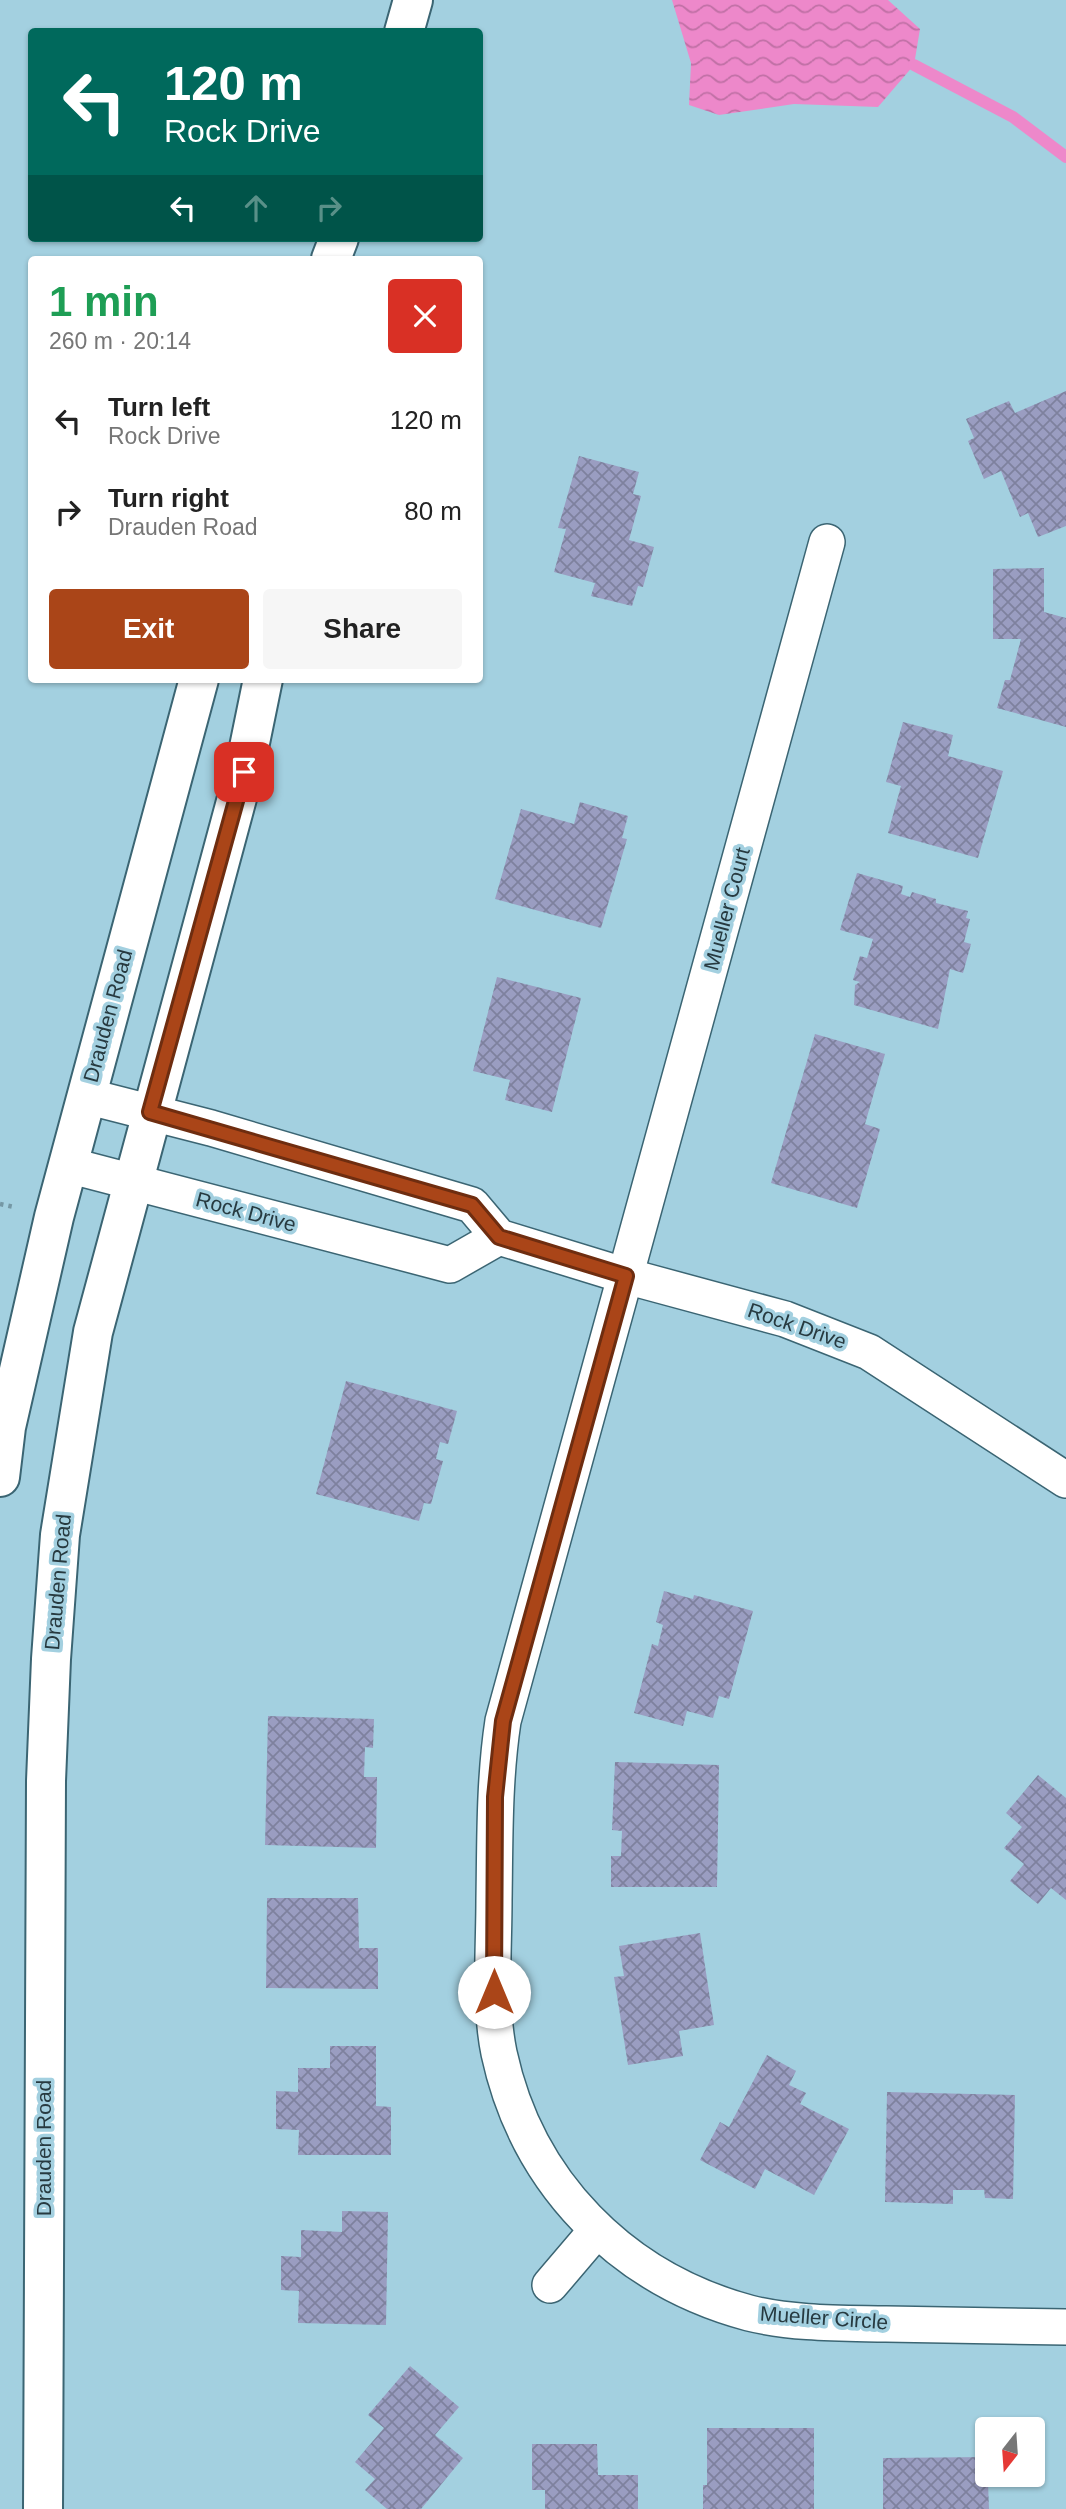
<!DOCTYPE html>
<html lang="en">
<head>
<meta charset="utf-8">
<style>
  :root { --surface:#fff; --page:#f6f6f6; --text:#222; --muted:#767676; --accent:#aa4518 }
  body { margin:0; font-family:Arial,sans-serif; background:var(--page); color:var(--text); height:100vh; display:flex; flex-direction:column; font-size:26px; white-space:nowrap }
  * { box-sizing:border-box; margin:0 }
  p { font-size:23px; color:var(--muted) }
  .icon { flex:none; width:38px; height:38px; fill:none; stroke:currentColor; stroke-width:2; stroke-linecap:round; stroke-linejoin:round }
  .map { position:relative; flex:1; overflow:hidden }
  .panel { position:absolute; left:28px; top:256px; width:455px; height:427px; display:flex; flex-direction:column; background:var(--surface); border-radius:7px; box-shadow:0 2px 5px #0004 }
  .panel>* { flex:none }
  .top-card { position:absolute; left:28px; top:28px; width:455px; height:214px; border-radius:7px; box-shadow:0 2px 5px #0004; background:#00695c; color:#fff; overflow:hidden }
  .needle { width:46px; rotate:197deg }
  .controls { position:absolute; left:975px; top:2417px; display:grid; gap:14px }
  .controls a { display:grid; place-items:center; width:70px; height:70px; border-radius:7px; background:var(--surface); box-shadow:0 2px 5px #0004; font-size:35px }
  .pin { position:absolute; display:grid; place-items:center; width:60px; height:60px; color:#fff; margin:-30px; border-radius:14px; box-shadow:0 4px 10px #0006 }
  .me { position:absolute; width:77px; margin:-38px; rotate:0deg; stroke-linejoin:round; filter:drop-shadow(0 0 5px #0008) }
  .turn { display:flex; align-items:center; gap:24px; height:147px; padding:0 21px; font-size:32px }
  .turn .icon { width:91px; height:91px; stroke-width:2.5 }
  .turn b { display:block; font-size:49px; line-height:60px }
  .lanes { display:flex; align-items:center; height:66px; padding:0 21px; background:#0003; justify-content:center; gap:35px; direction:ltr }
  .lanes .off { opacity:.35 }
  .round { display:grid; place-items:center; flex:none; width:74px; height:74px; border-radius:7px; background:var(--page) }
  .summary { display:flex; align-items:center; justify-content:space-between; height:119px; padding:0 21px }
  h1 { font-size:42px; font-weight:600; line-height:52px; color:#1e9e55 }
  .action { display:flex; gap:14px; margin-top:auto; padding:14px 21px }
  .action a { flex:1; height:80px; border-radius:7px; background:var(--accent); color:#fff; font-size:28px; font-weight:600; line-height:80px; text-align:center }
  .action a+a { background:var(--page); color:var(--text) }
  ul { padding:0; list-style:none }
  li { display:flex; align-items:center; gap:21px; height:91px; padding:0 21px }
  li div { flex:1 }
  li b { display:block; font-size:26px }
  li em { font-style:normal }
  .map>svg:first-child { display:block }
  .water { fill:url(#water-waves) }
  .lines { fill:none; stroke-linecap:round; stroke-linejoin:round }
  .stream { stroke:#ed88ca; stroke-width:12 }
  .building { fill:url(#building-cross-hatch) }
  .minor-casing { stroke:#3b6573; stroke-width:38 }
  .tertiary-casing { stroke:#3b6573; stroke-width:42 }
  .path { stroke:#7598a5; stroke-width:4.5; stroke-dasharray:3.5 5; stroke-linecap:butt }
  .minor { stroke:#fff; stroke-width:35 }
  .tertiary { stroke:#fff; stroke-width:38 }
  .route-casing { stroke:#6e2d10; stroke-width:18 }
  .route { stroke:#aa4518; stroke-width:12 }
  .labels { text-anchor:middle; stroke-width:7; stroke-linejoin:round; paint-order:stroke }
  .street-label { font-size:21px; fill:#273a40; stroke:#a3d0e0 }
</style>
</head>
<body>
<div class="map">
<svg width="1066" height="2509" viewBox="0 0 1066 2509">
  <defs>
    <pattern id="water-waves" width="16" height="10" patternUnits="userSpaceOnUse" patternTransform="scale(1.75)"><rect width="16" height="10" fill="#ed88ca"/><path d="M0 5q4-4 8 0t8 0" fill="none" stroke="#c070a5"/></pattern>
    <pattern id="building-cross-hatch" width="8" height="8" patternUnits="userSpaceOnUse" patternTransform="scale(1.75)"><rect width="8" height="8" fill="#9a9dc1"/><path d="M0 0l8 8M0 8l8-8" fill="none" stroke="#7e819e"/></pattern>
  </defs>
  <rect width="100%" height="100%" fill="#a3d0e0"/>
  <polygon class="water" points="672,0 888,0 920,29 914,65 878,107 794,104 719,115 689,105 691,63"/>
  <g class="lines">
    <polyline class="stream" points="914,65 1013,117 1066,157"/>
  </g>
  <g class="building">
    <polygon points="1066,391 1066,526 1038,537 1028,513 1020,517 1001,471 984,479 968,441 974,438 966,419 1009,401 1015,413"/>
    <polygon points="579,456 639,472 633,494 641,496 629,540 654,547 643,587 638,586 632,606 591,596 595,583 554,572 566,529 558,528"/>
    <polygon points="1044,568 1044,612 1066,618 1066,727 997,708 1005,680 1010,680 1021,639 993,639 993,569"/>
    <polygon points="903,722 953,735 948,756 1003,771 978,858 888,833 901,786 886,782"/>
    <polygon points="580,802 628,816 622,838 627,839 601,928 495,899 521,809 574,824"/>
    <polygon points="857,873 903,886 901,894 910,897 912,892 936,899 936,903 968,911 966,918 970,919 964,942 971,944 963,973 950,969 938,1029 854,1005 855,985 860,982 853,980 860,956 867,958 873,939 840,930"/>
    <polygon points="497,977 581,998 552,1112 505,1100 510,1080 473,1071"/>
    <polygon points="815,1034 885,1054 865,1124 880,1129 857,1208 771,1183"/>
    <polygon points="346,1381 457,1411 448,1444 440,1442 436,1459 443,1461 431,1504 424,1503 419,1521 316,1494"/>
    <polygon points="664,1591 693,1599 694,1595 753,1611 729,1699 719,1696 713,1718 687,1711 683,1726 634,1713 652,1644 658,1646 663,1625 656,1622"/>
    <polygon points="268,1716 374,1719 373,1748 365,1747 364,1777 377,1777 376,1848 265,1845"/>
    <polygon points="615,1762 719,1765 717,1887 611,1887 611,1856 621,1856 622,1831 612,1830"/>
    <polygon points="1038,1775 1066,1798 1066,1900 1051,1888 1038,1904 1010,1881 1024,1864 1004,1848 1022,1827 1006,1813"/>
    <polygon points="267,1898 358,1898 359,1948 378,1948 378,1989 266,1988"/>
    <polygon points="700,1933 714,2025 679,2031 683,2056 628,2065 614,1977 624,1976 619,1946"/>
    <polygon points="330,2046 376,2046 376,2106 391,2107 391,2155 298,2155 299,2130 276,2129 276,2091 298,2092 298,2068 330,2068"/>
    <polygon points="767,2055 796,2071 789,2085 806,2093 800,2104 849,2129 814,2195 765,2169 755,2189 700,2160 720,2122 729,2127"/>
    <polygon points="887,2092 1015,2095 1013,2199 985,2198 984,2190 953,2190 953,2204 885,2202"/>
    <polygon points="342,2211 388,2212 386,2325 298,2323 299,2291 281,2290 281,2256 301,2257 301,2230 342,2232"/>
    <polygon points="410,2366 459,2407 435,2435 463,2458 421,2509 387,2509 365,2490 375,2479 355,2462 384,2428 368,2415"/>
    <polygon points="707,2428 814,2428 814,2509 703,2509 703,2485 707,2485"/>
    <polygon points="532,2444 597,2444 598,2475 638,2475 638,2509 545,2509 545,2490 532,2490"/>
    <polygon points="987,2457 989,2509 883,2509 883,2458"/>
  </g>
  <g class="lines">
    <defs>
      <g id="minor">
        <path d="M827 542 503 1721C494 1780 495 1840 494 1900 494 1950 489 2004 499 2053 527 2183 622 2279 749 2313 794 2324 841 2323 886 2324 946 2325 1006 2326 1066 2327"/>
        <polyline points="86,1096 211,1128 472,1205 499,1237 626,1276 785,1319 869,1352 1066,1480"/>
        <polyline points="68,1165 450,1265 499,1237"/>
        <polyline points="550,2285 596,2231"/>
      </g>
      <g id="tertiary">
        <polyline points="404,32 413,0"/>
        <polyline points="331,259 339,238"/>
        <polyline points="0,1477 6,1427 54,1217 199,679"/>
        <polyline points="43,2509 46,1781 51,1659 60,1535 93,1332 244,772 263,679"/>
      </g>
    </defs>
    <use href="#minor" class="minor-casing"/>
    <use href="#tertiary" class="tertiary-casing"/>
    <polyline class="path" points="0,1204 14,1207"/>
    <use href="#minor" class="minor"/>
    <use href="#tertiary" class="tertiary"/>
  </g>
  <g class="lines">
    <defs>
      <polyline id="route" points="244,772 150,1112 472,1205 499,1237 626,1276 503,1721 495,1797 494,1992"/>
    </defs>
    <use href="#route" class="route-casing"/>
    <use href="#route" class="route"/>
  </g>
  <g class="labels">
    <g class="street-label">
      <text transform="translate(727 909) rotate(-75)" y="7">Mueller Court</text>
      <text transform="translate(108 1016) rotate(-75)" y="7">Drauden Road</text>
      <text transform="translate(246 1212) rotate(15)" y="7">Rock Drive</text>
      <text transform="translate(797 1326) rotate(19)" y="7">Rock Drive</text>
      <text transform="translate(58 1582) rotate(-85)" y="7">Drauden Road</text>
      <text transform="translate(44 2148) rotate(-90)" y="7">Drauden Road</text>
      <text transform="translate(824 2318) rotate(4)" y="7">Mueller Circle</text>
    </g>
  </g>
</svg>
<div class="controls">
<a><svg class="needle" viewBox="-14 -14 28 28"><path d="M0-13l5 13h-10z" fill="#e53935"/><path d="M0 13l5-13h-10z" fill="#767676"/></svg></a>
</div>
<div class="pin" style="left:244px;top:772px;background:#d93025"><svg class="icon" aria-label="arrive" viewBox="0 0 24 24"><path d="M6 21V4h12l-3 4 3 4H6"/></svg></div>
<svg class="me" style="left:494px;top:1992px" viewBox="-20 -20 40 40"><circle r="19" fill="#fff"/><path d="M0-13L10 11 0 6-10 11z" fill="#aa4518"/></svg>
<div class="top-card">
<div class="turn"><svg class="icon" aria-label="left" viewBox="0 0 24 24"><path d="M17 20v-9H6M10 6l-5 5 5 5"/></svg><div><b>120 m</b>Rock Drive</div></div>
<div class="lanes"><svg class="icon" aria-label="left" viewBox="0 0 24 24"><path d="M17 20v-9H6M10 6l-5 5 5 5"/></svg><svg class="icon off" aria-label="ahead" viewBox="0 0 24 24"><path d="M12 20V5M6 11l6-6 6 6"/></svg><svg class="icon off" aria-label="right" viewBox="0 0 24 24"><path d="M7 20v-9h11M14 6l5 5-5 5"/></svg></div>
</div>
<section class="panel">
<div class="summary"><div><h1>1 min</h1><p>260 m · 20:14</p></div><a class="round" style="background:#d93025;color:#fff"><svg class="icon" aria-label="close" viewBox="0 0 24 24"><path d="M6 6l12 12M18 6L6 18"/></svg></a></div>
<ul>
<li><svg class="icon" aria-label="left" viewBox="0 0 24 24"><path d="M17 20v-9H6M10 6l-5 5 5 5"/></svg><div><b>Turn left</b><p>Rock Drive</p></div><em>120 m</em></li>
<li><svg class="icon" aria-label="right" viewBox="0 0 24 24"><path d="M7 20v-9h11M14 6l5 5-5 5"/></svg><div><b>Turn right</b><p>Drauden Road</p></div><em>80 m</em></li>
</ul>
<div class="action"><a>Exit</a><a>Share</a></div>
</section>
</div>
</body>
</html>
